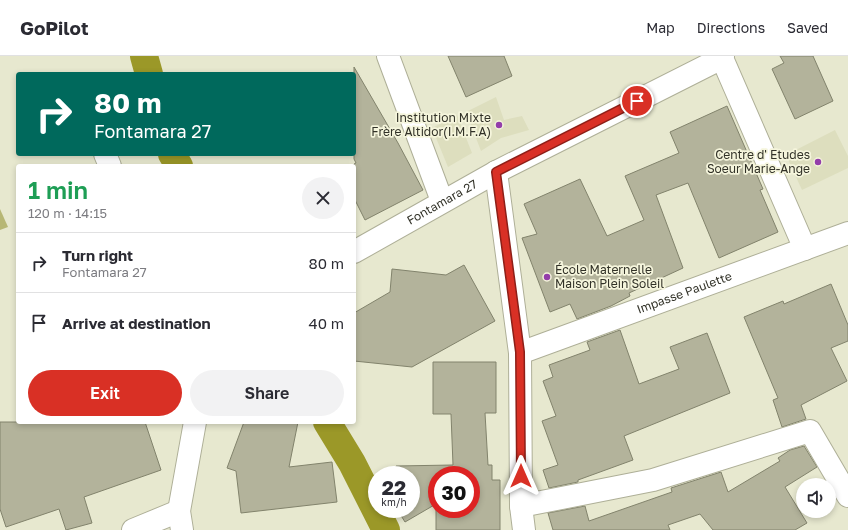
<!DOCTYPE html>
<html lang="en">
<head>
<meta charset="utf-8">
<style>
  :root { --surface:#fff; --page:#f2f2f3; --text:#2b2b33; --muted:#7c7c81; --line:#e1e1e2; --accent:#d93025 }
  body { margin:0; font-family:"Golos Text",sans-serif; background:var(--page); color:var(--text); height:100vh; display:flex; flex-direction:column; font-size:15px; white-space:nowrap }
  * { box-sizing:border-box; margin:0 }
  p { font-size:13px; color:var(--muted) }
  .icon { flex:none; width:22px; height:22px; fill:none; stroke:currentColor; stroke-width:2; stroke-linecap:round; stroke-linejoin:round }
  .map { position:relative; flex:1; overflow:hidden }
  .details { position:absolute; left:16px; top:108px; width:340px; height:260px; display:flex; flex-direction:column; background:var(--surface); border-radius:4px; box-shadow:0 2px 6px #0003 }
  .details>* { flex:none }
  .top-card { position:absolute; left:16px; top:16px; width:340px; height:84px; border-radius:4px; box-shadow:0 2px 6px #0003; background:#00695c; color:#fff; overflow:hidden }
  .buttons { position:absolute; left:796px; top:422px; display:grid; gap:8px }
  .buttons a { display:grid; place-items:center; width:40px; height:40px; border-radius:50%; background:var(--surface); box-shadow:0 2px 6px #0003; font-size:20px }
  .speed { position:absolute; left:368px; top:410px; display:flex; gap:8px; font-size:20px; font-weight:700; text-align:center }
  .speed>* { display:grid; place-content:center; width:52px; height:52px; border-radius:50%; background:var(--surface); box-shadow:0 2px 6px #0003; line-height:1 }
  .speed small { font-size:10px; font-weight:400 }
  .speed .limit { border:6px solid #d22; background:#fff; color:#111 }
  .pin { position:absolute; display:grid; place-items:center; width:34px; height:34px; color:#fff; margin:-17px; border:2px solid #fff; border-radius:50%; box-shadow:0 1px 4px #0007 }
  .me { position:absolute; width:44px; margin:-22px; rotate:0deg; stroke-linejoin:round; filter:drop-shadow(0 0 3px #0008) }
  .turn { display:flex; align-items:center; gap:14px; height:84px; padding:0 12px; font-size:18px }
  .turn .icon { width:52px; height:52px; stroke-width:2.5 }
  .turn b { display:block; font-size:28px; line-height:34px }
  .round { display:grid; place-items:center; flex:none; width:42px; height:42px; border-radius:21px; background:var(--page) }
  .headline { display:flex; align-items:center; justify-content:space-between; height:68px; padding:0 12px }
  h1 { font-size:24px; font-weight:600; line-height:30px; color:#1e9e55 }
  .cta { display:flex; gap:8px; margin-top:auto; padding:8px 12px }
  .cta a { flex:1; height:46px; border-radius:24px; background:var(--accent); color:#fff; font-size:16px; font-weight:600; line-height:46px; text-align:center }
  .cta a+a { background:var(--page); color:var(--text) }
  ul { padding:0; list-style:none }
  li { display:flex; align-items:center; gap:12px; height:60px; padding:0 12px; border-top:1px solid var(--line) }
  li div { flex:1 }
  li b { display:block; font-size:15px }
  li em { font-style:normal }
  header { display:flex; align-items:center; gap:24px; box-sizing:border-box; height:56px; padding:0 20px; background:var(--surface); border-bottom:1px solid var(--line) }
  header strong { font-size:19px }
  nav { display:flex; gap:22px; margin-inline-start:auto; font-size:14px }
  .map>svg:first-child { display:block }
  .built { fill:#dddebe }
  .green { fill:#b7b775 }
  .lines { fill:none; stroke-linecap:round; stroke-linejoin:round }
  .canal { stroke:#9b9828; stroke-width:28 }
  .building { fill:#b3b39b; stroke:#82836c; fill-rule:evenodd }
  .street-casing { stroke:#aeaf97; stroke-width:24 }
  .street { stroke:#fff; stroke-width:22 }
  .route-casing { stroke:#8d1f18; stroke-width:10 }
  .route { stroke:#d93025; stroke-width:7 }
  .poi-dot { fill:#933daa; stroke:#f5f5dc; stroke-width:1.5 }
  .labels { text-anchor:middle; stroke-width:3.5; stroke-linejoin:round; paint-order:stroke }
  .poi-label { font-size:12px; fill:#313127; stroke:#f5f5dc; text-anchor:end }
  .street-label { font-size:12px; fill:#313127; stroke:#f5f5dc }
</style>
</head>
<body>
<header>
<strong>GoPilot</strong>
<nav><a>Map</a><a>Directions</a><a>Saved</a></nav>
</header>
<div class="map">
<svg width="848" height="474" viewBox="0 0 848 474">
  <rect width="100%" height="100%" fill="#e7e8cf"/>
  <g class="built">
    <polygon points="496,41 504,64 522,60 529,74 501,82 481,95 466,56"/>
    <polygon points="457,59 472,97 448,111 432,72"/>
    <polygon points="835,74 848,100 848,112 802,134 786,99"/>
  </g>
  <polygon class="green" points="0,153 8,171 0,174"/>
  <g class="lines">
    <g class="canal">
      <polyline points="144,0 149,18"/>
      <polyline points="172,98 179,110"/>
      <polyline points="327,366 352,407 386,474"/>
    </g>
  </g>
  <g class="building">
    <polygon points="448,0 504,0 512,20 466,41"/>
    <polygon points="780,0 813,0 833,45 795,63 772,13 784,7"/>
    <polygon points="354,11 398,87 423,134 365,164 354,142 354,108 356,107 354,103"/>
    <polygon points="727,50 763,133 760,134 778,176 719,202 688,127 656,139 683,212 629,237 630,240 611,250 577,263 570,248 550,256 522,182 537,178 524,148 580,123 607,180 644,164 625,120 679,97 670,76"/>
    <polygon points="464,209 495,265 412,311 354,305 354,257 390,236 392,213 446,219"/>
    <polygon points="831,228 848,269 848,285 831,292 847,325 801,349 806,363 782,371 773,344 778,342 744,261 783,245 784,248"/>
    <polygon points="620,274 639,328 679,313 670,291 707,277 730,337 624,380 633,404 578,424 578,426 549,432 543,414 558,409 542,365 556,360 543,325 553,321 549,309 590,294 587,286"/>
    <path d="M433 306H496V357H485L488 409H492V424H500V474H436V448L405 466 397 453H411V419H396V410L453 409 451 358H433ZM437 419H471V453H437Z"/>
    <polygon points="0,366 145,366 161,414 84,441 92,467 66,474 59,453 6,471 0,453"/>
    <polygon points="244,366 298,366 289,411 332,406 337,446 241,457 236,415 227,412"/>
    <polygon points="804,390 817,411 785,431 807,467 795,474 713,474 700,458 668,469 670,474 553,474 548,457 585,450 589,465 672,436 671,432 721,416 728,436 780,405 778,402 790,394"/>
  </g>
  <g class="lines">
    <defs>
      <g id="street">
        <polyline points="388,0 442,145"/>
        <polyline points="722,2 805,193"/>
        <polyline points="105,98 110,110"/>
        <polyline points="496,116 520,297 521,450 524,474"/>
        <path id="s1" d="M354 196 496 116 722 2 723 0"/>
        <path id="s2" d="M520 297 848 177"/>
        <polyline points="521,450 653,424 810,375 848,440"/>
        <polyline points="133,474 179,455"/>
        <polyline points="182,474 179,455 195,366"/>
      </g>
    </defs>
    <use href="#street" class="street-casing"/>
    <use href="#street" class="street"/>
  </g>
  <g class="lines">
    <defs>
      <polyline id="route" points="521,420 520,296 496,116 637,45"/>
    </defs>
    <use href="#route" class="route-casing"/>
    <use href="#route" class="route"/>
  </g>
  <g class="poi-dot">
    <circle cx="499" cy="69" r="4"/>
    <circle cx="818" cy="106" r="4"/>
    <circle cx="547" cy="221" r="4"/>
  </g>
  <g class="labels">
    <g class="poi-label">
      <text x="491" y="66">Institution Mixte<tspan x="491" dy="14">Frère Altidor(I.M.F.A)</tspan></text>
      <text x="810" y="103">Centre d' Etudes<tspan x="810" dy="14">Soeur Marie-Ange</tspan></text>
      <text x="555" y="218" text-anchor="start">École Maternelle<tspan x="555" dy="14">Maison Plein Soleil</tspan></text>
    </g>
    <g class="street-label">
      <text dy="4" stroke="none"><textPath href="#s1" startOffset="101">Fontamara 27</textPath></text>
      <text dy="4" stroke="none"><textPath href="#s2" startOffset="175">Impasse Paulette</textPath></text>
    </g>
  </g>
</svg>
<div class="buttons">
<a><svg class="icon" aria-label="sound" viewBox="0 0 24 24"><path d="M4 9h4l5-4v14l-5-4H4zM17 9q2 3 0 6"/></svg></a>
</div>
<div class="speed"><div>22<small>km/h</small></div><div class="limit">30</div></div>
<div class="pin" style="left:637px;top:45px;background:#d93025"><svg class="icon" aria-label="arrive" viewBox="0 0 24 24"><path d="M6 21V4h12l-3 4 3 4H6"/></svg></div>
<svg class="me" style="left:521px;top:420px" viewBox="-20 -20 40 40"><path d="M0-17L14 15 0 8-14 15z" fill="#d93025" stroke="#fff" stroke-width="4"/></svg>
<div class="top-card">
<div class="turn"><svg class="icon" aria-label="right" viewBox="0 0 24 24"><path d="M7 20v-9h11M14 6l5 5-5 5"/></svg><div><b>80 m</b>Fontamara 27</div></div>
</div>
<section class="details">
<div class="headline"><div><h1>1 min</h1><p>120 m · 14:15</p></div><a class="round"><svg class="icon" aria-label="close" viewBox="0 0 24 24"><path d="M6 6l12 12M18 6L6 18"/></svg></a></div>
<ul>
<li><svg class="icon" aria-label="right" viewBox="0 0 24 24"><path d="M7 20v-9h11M14 6l5 5-5 5"/></svg><div><b>Turn right</b><p>Fontamara 27</p></div><em>80 m</em></li>
<li><svg class="icon" aria-label="arrive" viewBox="0 0 24 24"><path d="M6 21V4h12l-3 4 3 4H6"/></svg><div><b>Arrive at destination</b></div><em>40 m</em></li>
</ul>
<div class="cta"><a>Exit</a><a>Share</a></div>
</section>
</div>
</body>
</html>
